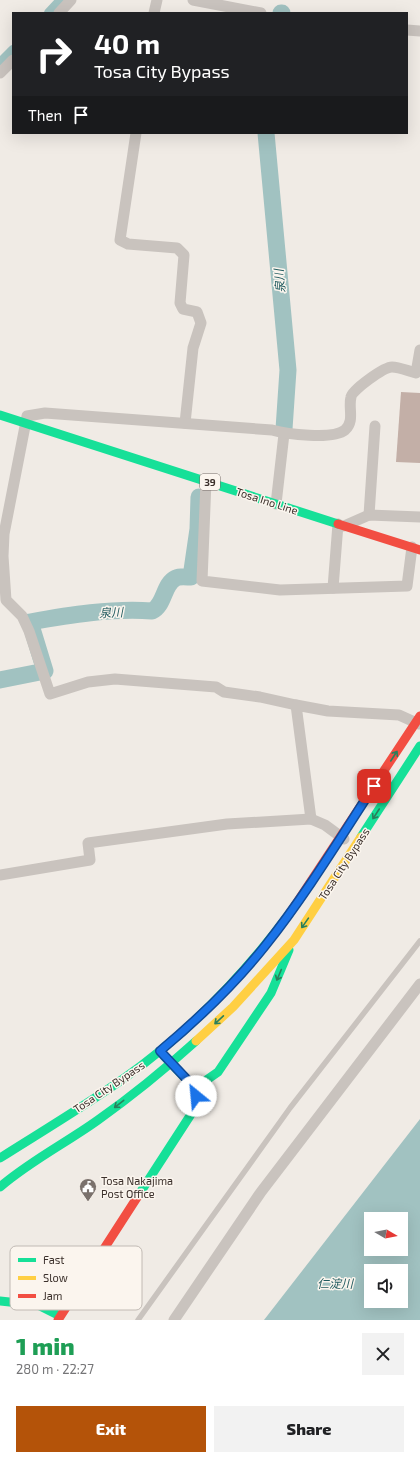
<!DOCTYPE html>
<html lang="en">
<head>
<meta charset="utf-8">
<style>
  :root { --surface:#fff; --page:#f2f2f2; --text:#202124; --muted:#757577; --accent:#b45309 }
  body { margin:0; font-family:"Exo 2","Noto Sans JP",sans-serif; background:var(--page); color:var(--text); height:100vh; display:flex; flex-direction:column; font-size:15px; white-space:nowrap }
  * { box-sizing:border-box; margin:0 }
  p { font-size:13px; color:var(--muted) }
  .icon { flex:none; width:22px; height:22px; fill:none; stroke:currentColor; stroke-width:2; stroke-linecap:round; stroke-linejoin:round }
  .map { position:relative; height:1320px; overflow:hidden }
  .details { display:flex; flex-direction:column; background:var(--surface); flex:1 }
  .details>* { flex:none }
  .banner { position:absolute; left:12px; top:12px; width:396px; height:122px; border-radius:0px; box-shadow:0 4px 16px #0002; background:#202124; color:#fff; overflow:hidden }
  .needle { width:26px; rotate:100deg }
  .buttons { position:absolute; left:364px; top:1212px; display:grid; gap:8px }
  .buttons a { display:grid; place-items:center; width:44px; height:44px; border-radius:0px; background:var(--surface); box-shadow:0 4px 16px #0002; font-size:20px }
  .pin { position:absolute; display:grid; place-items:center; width:34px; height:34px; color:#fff; margin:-17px; border-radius:8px; box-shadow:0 2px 6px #0006 }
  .me { position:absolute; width:44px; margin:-22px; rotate:332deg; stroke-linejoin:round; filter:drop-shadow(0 0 3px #0008) }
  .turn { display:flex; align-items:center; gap:14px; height:84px; padding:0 16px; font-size:18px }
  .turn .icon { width:52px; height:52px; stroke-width:2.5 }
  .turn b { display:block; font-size:28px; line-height:34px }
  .then { display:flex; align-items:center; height:38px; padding:0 16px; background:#0003; gap:8px; font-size:15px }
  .round { display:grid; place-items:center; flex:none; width:42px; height:42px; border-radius:0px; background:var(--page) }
  .summary { display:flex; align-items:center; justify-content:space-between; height:68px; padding:0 16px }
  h1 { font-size:24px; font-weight:800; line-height:30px; color:#1e9e55 }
  .button { display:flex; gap:8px; margin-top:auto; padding:8px 16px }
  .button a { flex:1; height:46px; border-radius:0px; background:var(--accent); color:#fff; font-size:16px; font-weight:800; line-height:46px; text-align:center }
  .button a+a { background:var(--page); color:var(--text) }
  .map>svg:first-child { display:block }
  .water { fill:#a1c2c1; fill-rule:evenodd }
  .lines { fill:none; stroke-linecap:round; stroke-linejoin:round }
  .canal { stroke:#a1c2c1; stroke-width:10 }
  .river { stroke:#a1c2c1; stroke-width:17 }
  .building { fill:#c3afa7 }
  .lane { stroke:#c9c3be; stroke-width:5.5 }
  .street { stroke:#c9c3be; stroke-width:11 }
  .fast { stroke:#16e098; stroke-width:9 }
  .slow { stroke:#ffcf43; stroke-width:9 }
  .jam { stroke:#f24e42; stroke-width:9 }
  .oneway { stroke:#2a7f5c }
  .route-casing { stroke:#114b97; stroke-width:10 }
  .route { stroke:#1a73e8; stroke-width:7 }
  .labels { text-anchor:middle; stroke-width:3; stroke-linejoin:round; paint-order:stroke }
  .shield { fill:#fbf5ee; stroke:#756b66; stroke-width:1 }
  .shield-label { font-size:10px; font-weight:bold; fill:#3b302b }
  .street-label { font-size:11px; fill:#3b302b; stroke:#fbf5ee }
  .poi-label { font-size:11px; fill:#3b302b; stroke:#fbf5ee; text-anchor:start }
  .water-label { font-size:12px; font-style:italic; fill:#1f5a5e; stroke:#fbf5ee }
  .key { fill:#fbf5ee; stroke:#c1bab4; stroke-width:1 }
  .key-label { font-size:11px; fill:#3b302b }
</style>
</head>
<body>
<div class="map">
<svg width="420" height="1320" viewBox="0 0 420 1320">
  <rect width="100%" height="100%" fill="#f0ebe5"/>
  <path class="water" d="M420 1119V1320H264ZM371 1219H401V1249H371ZM371 1271H401V1301H371Z"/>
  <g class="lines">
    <g class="canal">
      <polyline points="49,13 61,0"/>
      <polyline points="0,63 13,50"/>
    </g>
    <g class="river">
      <polyline points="281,13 282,13"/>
      <polyline points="266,133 288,370 284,429"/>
      <path d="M0 680 45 671 30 622C69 615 112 608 152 611 165 605 163 584 176 578 180 576 187 577 191 577L198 529 199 497"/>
    </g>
  </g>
  <polygon class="building" points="401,392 420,393 420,463 396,462"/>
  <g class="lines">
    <polyline class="lane" points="138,1320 290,1108 420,941"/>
    <g class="street">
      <polyline points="193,0 261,13"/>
      <polyline points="59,13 71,0"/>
      <polyline points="154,13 157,0"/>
      <polyline points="407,30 420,31"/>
      <polyline points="0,73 13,60"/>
      <polyline points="136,133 120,240 128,244 177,248 184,255 180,303 183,309 197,312 201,323 193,348 185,423"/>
      <polyline points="206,481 202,581 280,590 407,586 412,547"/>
      <polyline points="276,504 284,434"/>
      <polyline points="369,515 375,426"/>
      <polyline points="344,526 369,515 420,517"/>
      <polyline points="333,588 338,524"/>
      <path d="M296 705 260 697 224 692 216 687 115 679 88 682 50 694 29 631 22 616 6 600 3 556 4 534 27 416 45 413 272 430C286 434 333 440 345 430 355 421 348 408 351 397 352 390 384 367 392 367 399 367 408 371 416 373L420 350"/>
      <polyline points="311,819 296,705 328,711 399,715 419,724"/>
      <polyline points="0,875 90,860 88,843 227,824 311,819 325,825 344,839"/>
      <polyline points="174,1320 261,1192 420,984"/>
    </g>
    <g class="fast">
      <polyline points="0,415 338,524"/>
      <polyline points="361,837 420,746"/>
      <polyline points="195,1088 218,1072 271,993 289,950"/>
      <path d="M0 1158C41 1132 83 1107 123 1079 187 1034 243 976 290 913"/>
      <path d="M0 1187C30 1161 66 1143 98 1120 132 1096 165 1069 196 1041"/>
      <polyline points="138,1196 197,1105 195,1088 164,1056"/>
      <polyline points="0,1301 38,1305 60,1316"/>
    </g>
    <polyline class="slow" points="196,1041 233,1007 294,940 361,837"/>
    <g class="jam">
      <polyline points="338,524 420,550"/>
      <polyline points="290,913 420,716"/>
      <polyline points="58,1320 138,1196"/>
    </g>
  </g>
  <defs><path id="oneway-shaft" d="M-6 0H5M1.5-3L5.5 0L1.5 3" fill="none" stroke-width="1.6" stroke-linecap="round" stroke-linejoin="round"/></defs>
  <g class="oneway">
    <use href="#oneway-shaft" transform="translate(394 756) rotate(-57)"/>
    <use href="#oneway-shaft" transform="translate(376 814) rotate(123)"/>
    <use href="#oneway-shaft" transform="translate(305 923) rotate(125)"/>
    <use href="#oneway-shaft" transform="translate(279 975) rotate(113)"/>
    <use href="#oneway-shaft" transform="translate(219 1020) rotate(137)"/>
    <use href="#oneway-shaft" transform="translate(119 1104) rotate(142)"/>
  </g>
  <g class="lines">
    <defs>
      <path id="route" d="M196 1096 195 1088 160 1051C197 1020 234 985 265 946 305 896 339 840 374 786"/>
    </defs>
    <use href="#route" class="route-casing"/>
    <use href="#route" class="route"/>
  </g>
  <defs>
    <symbol id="civic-pin" viewBox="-11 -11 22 30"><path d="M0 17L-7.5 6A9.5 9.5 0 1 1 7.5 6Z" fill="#7a716c" stroke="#fbf5ee"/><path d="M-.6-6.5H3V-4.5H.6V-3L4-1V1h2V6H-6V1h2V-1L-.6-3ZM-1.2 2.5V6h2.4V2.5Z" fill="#fff"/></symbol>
  </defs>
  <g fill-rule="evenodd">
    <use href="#civic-pin" x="78" y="1177" width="20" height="27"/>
  </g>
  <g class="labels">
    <rect class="shield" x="200" y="474" width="20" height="16" rx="3"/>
    <g class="shield-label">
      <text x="210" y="486">39</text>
    </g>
    <g class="street-label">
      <text transform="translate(267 501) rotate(18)" y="4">Tosa Ino Line</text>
      <text transform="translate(344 864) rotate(-57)" y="4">Tosa City Bypass</text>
      <text transform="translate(109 1087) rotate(-34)" y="4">Tosa City Bypass</text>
    </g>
    <g class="poi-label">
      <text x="101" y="1185">Tosa Nakajima<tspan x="101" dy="13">Post Office</tspan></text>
    </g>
    <g class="water-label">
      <text transform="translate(280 281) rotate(-95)" y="4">泉川</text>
      <text transform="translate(111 613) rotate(-3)" y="4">泉川</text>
      <text x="335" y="1288">仁淀川</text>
    </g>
  </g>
  <rect x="10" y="1246" width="132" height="64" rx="6" class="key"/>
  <rect x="18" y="1258" width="18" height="4" fill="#16e098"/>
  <rect x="18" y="1276" width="18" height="4" fill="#ffcf43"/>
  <rect x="18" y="1294" width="18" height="4" fill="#f24e42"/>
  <g class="key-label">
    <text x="43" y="1264">Fast</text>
    <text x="43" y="1282">Slow</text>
    <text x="43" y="1300">Jam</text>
  </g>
</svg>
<div class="buttons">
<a><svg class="needle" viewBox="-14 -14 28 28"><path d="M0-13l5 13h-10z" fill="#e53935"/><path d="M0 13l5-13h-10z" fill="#757577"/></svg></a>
<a><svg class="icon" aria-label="sound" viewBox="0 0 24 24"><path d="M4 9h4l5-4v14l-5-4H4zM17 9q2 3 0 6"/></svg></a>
</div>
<div class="pin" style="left:374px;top:786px;background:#d93025"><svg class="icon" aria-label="arrive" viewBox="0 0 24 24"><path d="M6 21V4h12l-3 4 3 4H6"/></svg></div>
<svg class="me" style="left:196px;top:1096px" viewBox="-20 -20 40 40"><circle r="19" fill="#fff"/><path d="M0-13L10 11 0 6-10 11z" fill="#1a73e8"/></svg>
<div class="banner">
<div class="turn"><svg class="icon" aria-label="right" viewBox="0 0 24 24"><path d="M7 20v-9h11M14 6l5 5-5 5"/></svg><div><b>40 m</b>Tosa City Bypass</div></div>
<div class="then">Then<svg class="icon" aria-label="arrive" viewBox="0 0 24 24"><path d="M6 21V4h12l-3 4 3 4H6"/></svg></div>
</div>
</div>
<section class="details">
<div class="summary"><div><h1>1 min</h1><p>280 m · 22:27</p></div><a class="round"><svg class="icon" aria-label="close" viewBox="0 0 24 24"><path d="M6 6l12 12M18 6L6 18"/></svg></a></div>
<div class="button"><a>Exit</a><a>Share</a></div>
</section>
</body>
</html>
